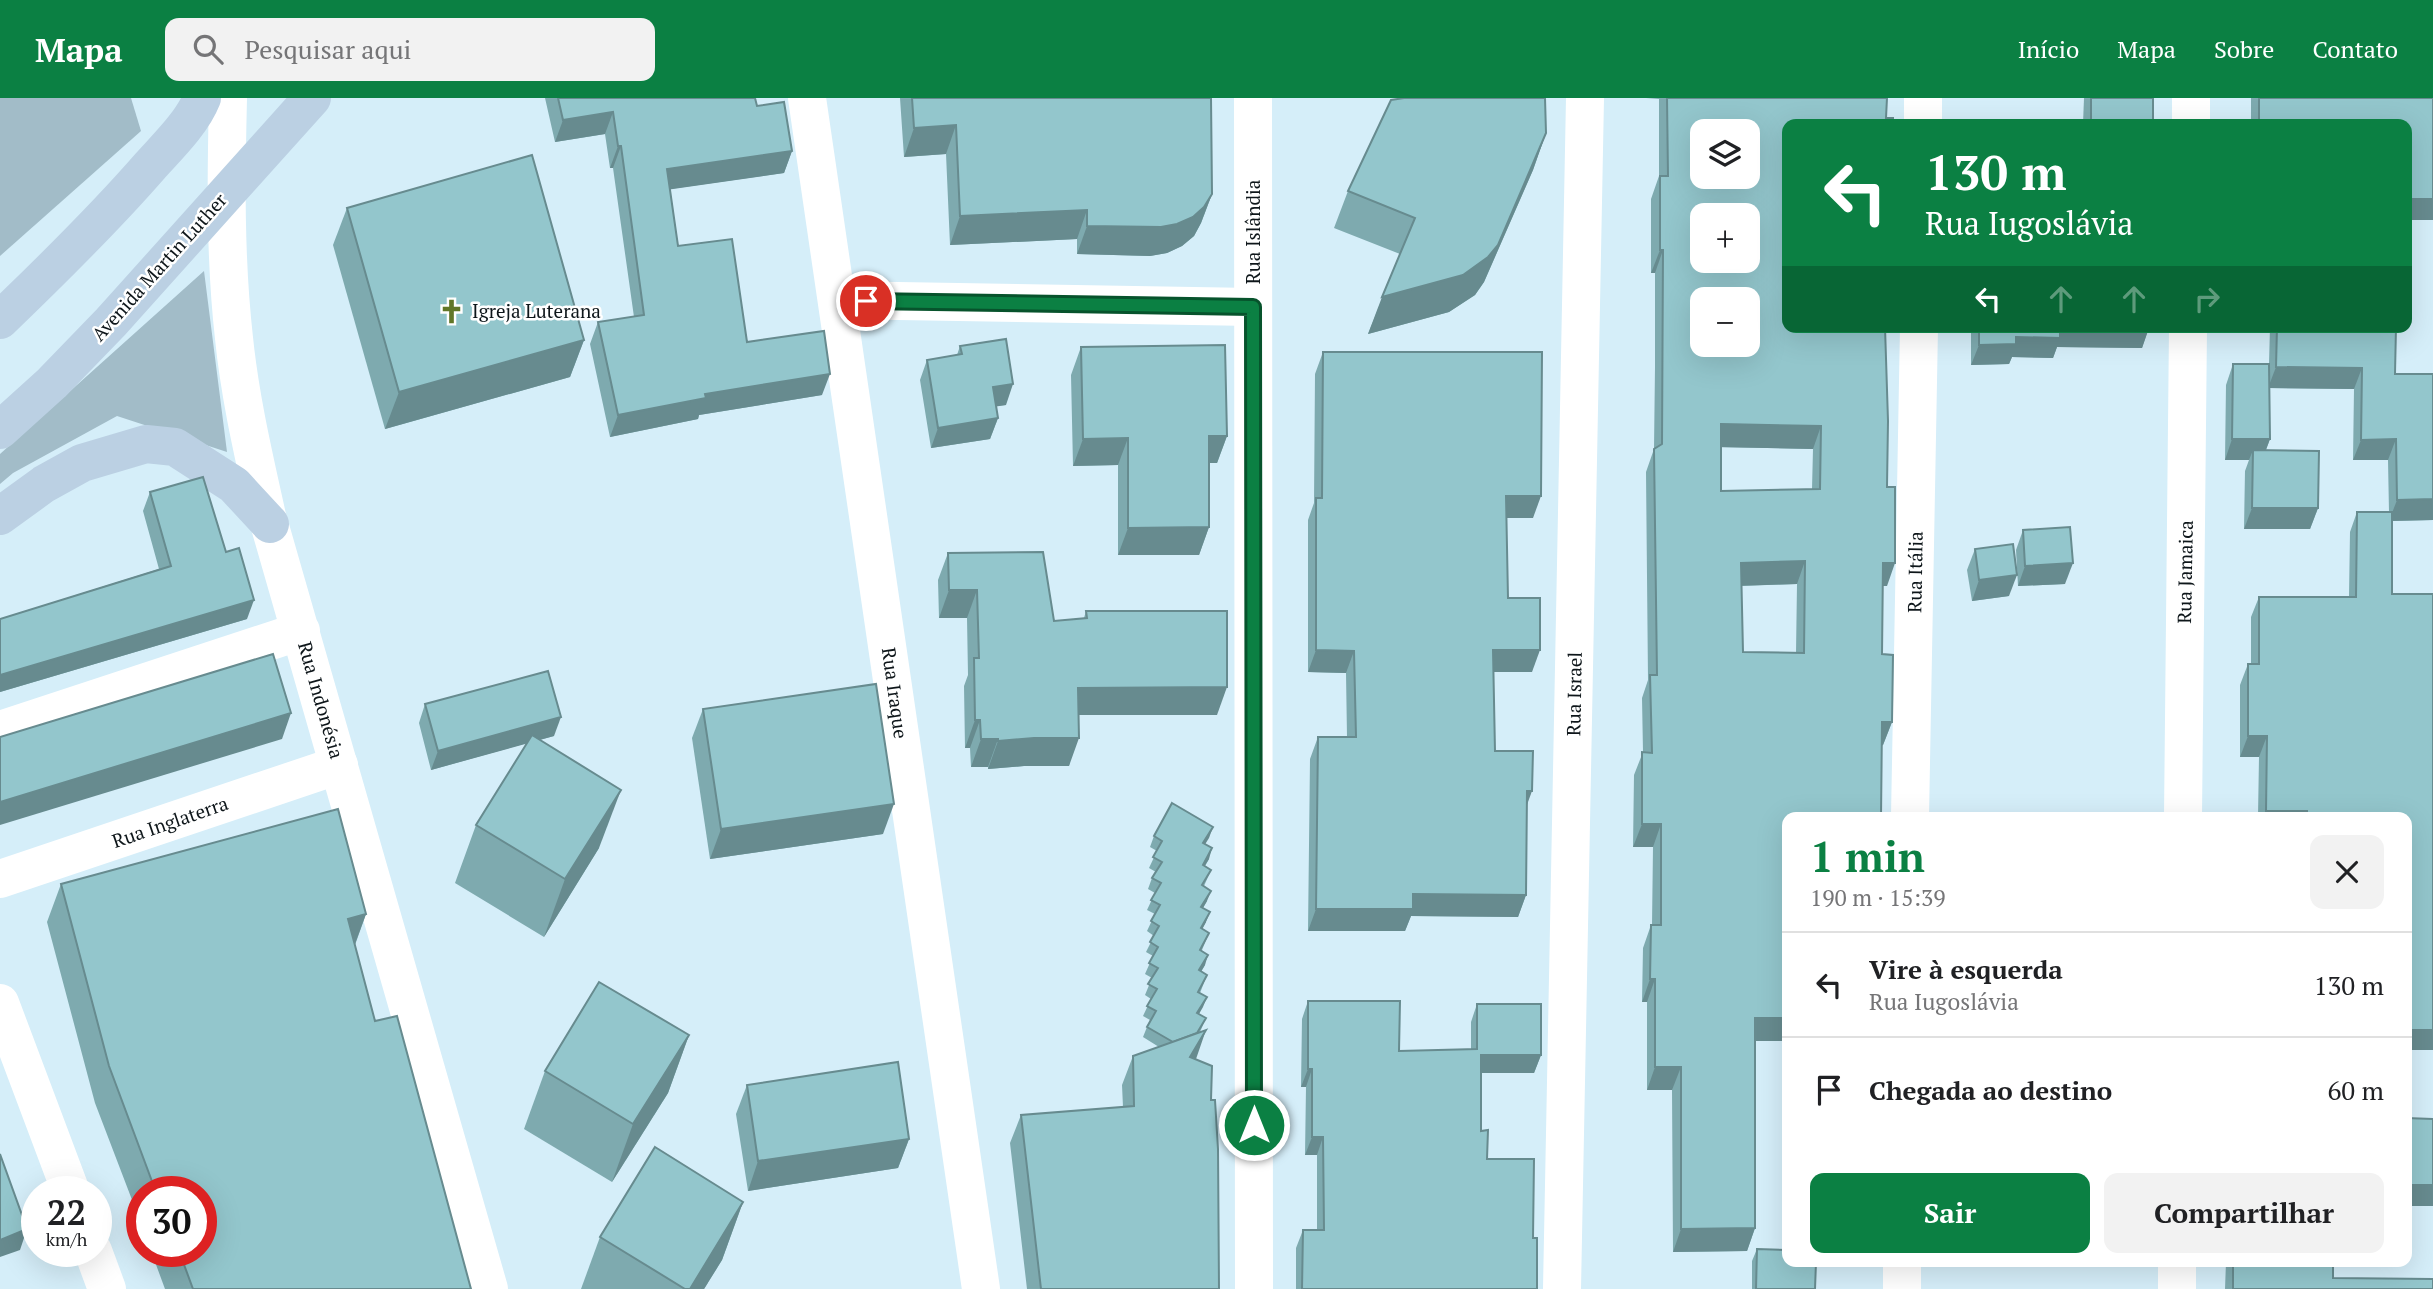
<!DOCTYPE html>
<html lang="pt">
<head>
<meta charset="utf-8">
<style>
  :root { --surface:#fff; --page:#f2f2f2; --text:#202124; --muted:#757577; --line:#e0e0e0; --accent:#0b8043 }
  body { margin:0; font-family:"PT Serif",serif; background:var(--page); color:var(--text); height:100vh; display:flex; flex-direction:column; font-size:26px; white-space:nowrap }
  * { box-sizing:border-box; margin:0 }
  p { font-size:23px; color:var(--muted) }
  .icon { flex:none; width:38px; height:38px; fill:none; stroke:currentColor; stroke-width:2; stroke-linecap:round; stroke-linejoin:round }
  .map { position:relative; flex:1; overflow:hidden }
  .details { position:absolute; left:1782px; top:714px; width:630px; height:455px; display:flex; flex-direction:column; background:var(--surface); border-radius:14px; box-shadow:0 7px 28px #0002 }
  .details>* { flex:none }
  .top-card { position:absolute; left:1782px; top:21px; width:630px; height:214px; border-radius:14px; box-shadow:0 7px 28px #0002; background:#0b8043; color:#fff; overflow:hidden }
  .tools { position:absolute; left:1690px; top:21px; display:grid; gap:14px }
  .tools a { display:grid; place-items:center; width:70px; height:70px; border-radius:14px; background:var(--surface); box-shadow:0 7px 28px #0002; font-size:35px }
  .speed { position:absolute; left:21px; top:1078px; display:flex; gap:14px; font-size:35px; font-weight:700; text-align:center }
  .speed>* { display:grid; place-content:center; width:91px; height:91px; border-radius:50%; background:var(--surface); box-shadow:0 7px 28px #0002; line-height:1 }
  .speed small { font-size:18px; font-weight:400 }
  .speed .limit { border:10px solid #d22; background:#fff; color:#111 }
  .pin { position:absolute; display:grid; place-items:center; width:60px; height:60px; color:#fff; margin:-30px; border:4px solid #fff; border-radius:50%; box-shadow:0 2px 7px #0007 }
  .me { position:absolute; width:77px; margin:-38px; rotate:0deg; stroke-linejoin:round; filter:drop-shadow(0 0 5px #0008) }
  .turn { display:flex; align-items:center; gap:24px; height:147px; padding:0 28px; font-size:32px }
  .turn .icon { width:91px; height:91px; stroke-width:2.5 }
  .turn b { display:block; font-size:49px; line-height:60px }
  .lanes { display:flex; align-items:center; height:66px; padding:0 28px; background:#0003; justify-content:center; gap:35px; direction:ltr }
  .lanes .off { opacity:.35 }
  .round { display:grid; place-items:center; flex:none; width:74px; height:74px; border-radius:14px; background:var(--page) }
  .overview { display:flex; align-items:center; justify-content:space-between; height:119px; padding:0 28px }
  h1 { font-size:42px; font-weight:800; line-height:52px; color:var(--accent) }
  .primary-button { display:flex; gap:14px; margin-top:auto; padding:14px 28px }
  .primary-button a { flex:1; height:80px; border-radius:14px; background:var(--accent); color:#fff; font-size:28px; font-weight:800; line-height:80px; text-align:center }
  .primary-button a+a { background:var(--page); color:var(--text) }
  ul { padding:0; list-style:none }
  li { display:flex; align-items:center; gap:21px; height:105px; padding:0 28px; border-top:2px solid var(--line) }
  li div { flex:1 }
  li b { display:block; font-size:26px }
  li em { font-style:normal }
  header { display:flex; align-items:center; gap:42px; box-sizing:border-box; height:98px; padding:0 35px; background:var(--accent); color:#fff }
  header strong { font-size:33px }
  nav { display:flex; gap:38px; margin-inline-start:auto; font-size:24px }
  .search { width:490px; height:63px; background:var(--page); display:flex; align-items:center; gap:18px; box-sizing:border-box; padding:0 24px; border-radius:14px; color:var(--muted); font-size:26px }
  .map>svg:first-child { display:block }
  .green { fill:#a2bcc8 }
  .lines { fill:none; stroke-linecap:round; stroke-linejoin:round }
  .minor { stroke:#fff; stroke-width:38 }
  .major { stroke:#bbd0e3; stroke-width:38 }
  .wall { fill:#7eaaaf; fill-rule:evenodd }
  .shaded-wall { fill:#678b8f }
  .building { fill:#93c6cc; stroke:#678b8f; stroke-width:2; fill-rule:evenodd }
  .route-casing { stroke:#07532c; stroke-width:18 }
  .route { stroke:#0b8043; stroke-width:12 }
  .labels { text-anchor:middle; stroke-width:5; stroke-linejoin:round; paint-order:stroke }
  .street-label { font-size:19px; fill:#0e161a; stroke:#fff }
  .poi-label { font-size:19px; fill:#0e161a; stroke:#fff; text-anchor:start }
</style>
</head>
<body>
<header>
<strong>Mapa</strong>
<div class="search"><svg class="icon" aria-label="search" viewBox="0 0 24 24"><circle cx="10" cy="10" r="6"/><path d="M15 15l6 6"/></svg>Pesquisar aqui</div>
<nav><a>Início</a><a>Mapa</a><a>Sobre</a><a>Contato</a></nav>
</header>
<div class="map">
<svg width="2433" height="1191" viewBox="0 0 2433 1191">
  <rect width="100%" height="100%" fill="#d5eef9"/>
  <g class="green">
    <polygon points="0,0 131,0 141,33 0,158"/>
    <polygon points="204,173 227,354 117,318 13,375 0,386 0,356"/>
  </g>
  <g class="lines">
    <g class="minor">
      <path d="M228 0C226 80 225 160 234 240 240 300 254 359 267 418L489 1191"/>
      <polyline points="807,0 981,1191"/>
      <polyline points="1253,0 1254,1191"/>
      <polyline points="1923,26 1923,0"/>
      <polyline points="2191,26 2191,0"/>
      <polyline points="838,202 1253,209"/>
      <polyline points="0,632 301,533"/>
      <polyline points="1910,719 1919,229"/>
      <polyline points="2183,719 2188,229"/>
      <polyline points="0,781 339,667"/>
      <polyline points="0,905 71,1094"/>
      <polyline points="93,1153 107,1191"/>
      <polyline points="1562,1191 1585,0"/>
      <polyline points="1902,1191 1902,1164"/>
      <polyline points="2177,1191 2177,1164"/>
    </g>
    <g class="major">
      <path d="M0 222C52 172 103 122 150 68 168 48 192 25 202 0"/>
      <polyline points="0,332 52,285 111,224 312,0"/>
      <polyline points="0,418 44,386 82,365 146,346 175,349 234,387 270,426"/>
    </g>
  </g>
  <g class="wall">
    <polygon points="545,0 755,0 757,8 792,53 784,75 670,91 678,148 747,244 822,297 699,317 698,321 610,339 590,246 598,224 634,219 613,70 610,70 605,36 555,44"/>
    <polygon points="900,0 1211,0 1212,96 1201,125 1194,138 1182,148 1167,155 1150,158 1077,156 1077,141 950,147 946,56 904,59"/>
    <path d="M1646 0H1887L1787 26 1887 488H1883L1882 556 1892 624 1883 647 1787 719V943H1755V1130L1747 1153 1673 1154 1672 992H1647V904H1642L1643 850 1651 827H1652L1653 749H1633L1634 677 1643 654 1642 600 1648 582 1646 374 1654 351 1655 269V175H1651V101L1659 78V1ZM1721 349 1813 351 1812 391 1721 393ZM1797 486 1796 555 1743 554 1741 488Z"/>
    <polygon points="2084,0 2153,0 2153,26 2083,26"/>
    <polygon points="2251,0 2433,0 2406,26 2251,26"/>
    <polygon points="1546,35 1533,72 1484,184 1475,197 1449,214 1368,236 1400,156 1334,130 1348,93"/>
    <polygon points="347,110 584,242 570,279 385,331 333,147"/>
    <polygon points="1971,229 2149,229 2142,250 2057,249 2053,260 2012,259 2009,266 1971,267"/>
    <polygon points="2270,229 2396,229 2395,276 2433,276 2433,422 2392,423 2392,496 2433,496 2433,952 2406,952 2406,719 2258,719 2259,659 2240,659 2240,587 2248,566 2251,566 2251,519 2259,499 2349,499 2350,434 2357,414 2389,414 2388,362 2353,362 2354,291 2269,290 2270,341 2266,352 2318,410 2310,431 2244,431 2245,373 2249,362 2225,362 2226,287 2233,266 2269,266"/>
    <polygon points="960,248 1006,307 996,308 998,320 990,341 931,350 920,282 927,262 957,257"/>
    <polygon points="1081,249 1227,338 1217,365 1209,365 1209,429 1199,457 1118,457 1118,367 1073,368 1071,277"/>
    <polygon points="1323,254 1533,420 1506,420 1508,500 1532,574 1493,574 1495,653 1527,706 1526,797 1518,819 1411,818 1405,833 1308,833 1310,661 1318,639 1347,639 1346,575 1308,574 1308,422 1314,405 1315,276"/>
    <polygon points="150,394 247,521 0,594 0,521 159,471 143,413"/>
    <polygon points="2023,432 2065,486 2018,488 2016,452"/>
    <polygon points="1975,451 2009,498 1972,503 1967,472"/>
    <polygon points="948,455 1054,523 1084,520 1086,513 1217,617 1079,617 1069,668 1024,668 988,671 988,669 971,669 970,650 965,650 964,588 968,577 967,520 939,520 938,482"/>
    <polygon points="425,606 554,638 539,642 599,750 544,839 455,785 476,727 527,645 431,672 419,625"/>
    <polygon points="703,611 883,736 710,761 692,640"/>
    <polygon points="1213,729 1205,746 1209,761 1205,768 1211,772 1204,788 1207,803 1203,810 1206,824 1202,831 1209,835 1202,852 1205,867 1201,874 1207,877 1200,895 1207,899 1199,916 1206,920 1200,934 1195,961 1211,1002 1219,1191 1027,1191 1010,1045 1021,1017 1123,1009 1122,987 1133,958 1159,949 1143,939 1147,929 1150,922 1143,918 1151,901 1145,897 1152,880 1145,876 1153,858 1146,854 1154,838 1147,833 1155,816 1147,812 1155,795 1148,791 1152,780 1156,774 1149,770 1157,753 1150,749 1154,738"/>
    <polygon points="61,786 366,816 355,847 375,923 471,1191 165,1191 151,1153 201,1153 201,1094 142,1094 142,1128 95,1005 47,824"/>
    <polygon points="1308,903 1399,953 1471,951 1471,924 1477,906 1541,957 1534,975 1481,975 1481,1033 1487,1061 1533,1140 1537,1191 1296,1191 1296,1150 1303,1132 1317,1132 1317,1057 1305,1057 1306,989 1301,989 1302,921"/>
    <polygon points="689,937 668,995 612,1084 524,1031 545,973"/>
    <polygon points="747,987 909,1041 898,1070 748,1093 736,1016"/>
    <polygon points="743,1104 722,1162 704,1191 581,1191 600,1139"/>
    <polygon points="1757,1151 1815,1191 1752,1191 1752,1163"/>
    <polygon points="2226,1164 2333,1164 2333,1180 2433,1191 2225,1191"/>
  </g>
  <g class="shaded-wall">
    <polygon points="613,14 605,36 555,44 563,22"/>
    <polygon points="2259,25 2348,25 2348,26 2258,26"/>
    <polygon points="956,27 946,56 904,59 914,30"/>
    <polygon points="1546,35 1533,72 1484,184 1475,197 1449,214 1368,236 1382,199"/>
    <polygon points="618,48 621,48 613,70 610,70"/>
    <polygon points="792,53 784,75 659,93 667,71"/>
    <polygon points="1212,96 1201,125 1194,138 1182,148 1167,155 1150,158 1077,156 1087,128"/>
    <rect x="2406" y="101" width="27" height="21"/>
    <polygon points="1087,112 1077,141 950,147 960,118"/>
    <polygon points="1660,152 1663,152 1655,175 1651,175"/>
    <polygon points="2060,229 2149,230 2142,250 2057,249 2053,260 2012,259 2009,266 1971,267 1979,247"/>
    <polygon points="584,242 570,279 385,331 399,294"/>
    <polygon points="2276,269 2362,270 2354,291 2268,290"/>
    <polygon points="830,276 822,297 699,317 698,321 610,339 618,317 705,296"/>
    <polygon points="1013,286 1006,307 986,310 993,289"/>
    <polygon points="998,320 990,341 931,350 938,330"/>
    <polygon points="1721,326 1821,328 1813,351 1713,349"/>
    <polygon points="1209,338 1227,338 1217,365 1199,365"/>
    <polygon points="1128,340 1118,367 1073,368 1083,341"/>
    <polygon points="2232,341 2270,341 2262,362 2253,352 2249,362 2225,362"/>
    <polygon points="2396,341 2388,362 2353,362 2361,342"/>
    <polygon points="1506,398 1541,398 1533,420 1498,420"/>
    <polygon points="2433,401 2433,422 2389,423 2397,402"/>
    <polygon points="2252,410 2318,410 2310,431 2244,431"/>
    <polygon points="1209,429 1199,457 1118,457 1128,430"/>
    <polygon points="1805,463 1797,486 1732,488 1741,465"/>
    <polygon points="1883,465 1895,465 1887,488 1875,488"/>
    <polygon points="2073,465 2065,486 2018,488 2025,468"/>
    <polygon points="2017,477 2009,498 1972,503 1979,482"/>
    <polygon points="949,492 977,492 967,520 939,520"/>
    <polygon points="254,502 247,521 0,594 0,577"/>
    <polygon points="1316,552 1354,553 1346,575 1308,574"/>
    <polygon points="1493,552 1540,552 1532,574 1485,574"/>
    <polygon points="1227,589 1217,617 1068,617 1078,590"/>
    <polygon points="291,615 282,641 0,727 0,704"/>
    <polygon points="561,619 554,638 431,672 438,653"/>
    <polygon points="975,622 980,622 970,650 965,650"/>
    <polygon points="1882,624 1892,624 1883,647 1874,647"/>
    <polygon points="2248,638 2267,638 2259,659 2240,659"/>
    <polygon points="1034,640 1079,640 1069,668 1024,668 988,671 998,643"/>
    <polygon points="981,641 998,641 988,669 971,669"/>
    <polygon points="621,692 599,750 544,839 565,781"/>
    <polygon points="1527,693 1532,693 1524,715"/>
    <polygon points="894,706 883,736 710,761 721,731"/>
    <polygon points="2266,713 2307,713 2305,719 2264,719"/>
    <polygon points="1642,726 1661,726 1653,749 1633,749"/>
    <polygon points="1213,729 1209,740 1199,756 1203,745"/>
    <polygon points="1212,750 1209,761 1199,777 1203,767"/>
    <polygon points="1211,793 1207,803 1197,820 1201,809"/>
    <polygon points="1413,796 1526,797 1518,819 1411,818 1405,833 1308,833 1316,811"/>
    <polygon points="1210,814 1206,824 1197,841 1201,830"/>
    <polygon points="366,816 352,854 348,821"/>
    <polygon points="1208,857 1205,867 1195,883 1199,872"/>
    <polygon points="1650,881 1655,881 1647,904 1642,904"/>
    <polygon points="1207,899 1203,909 1193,926 1197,915"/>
    <polygon points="1755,920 1787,920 1787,943 1746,943"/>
    <polygon points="1206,932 1196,961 1180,988 1190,959"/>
    <rect x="2406" y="932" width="27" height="20"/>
    <polygon points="689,937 668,995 612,1084 633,1026"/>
    <polygon points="1481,957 1541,957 1534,975 1474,975"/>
    <polygon points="1655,969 1681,969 1672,992 1647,992"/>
    <polygon points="1308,971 1312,971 1306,989 1301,989"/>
    <polygon points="1312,1039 1323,1039 1317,1057 1305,1057"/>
    <polygon points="909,1041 898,1070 748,1093 758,1063"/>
    <rect x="2406" y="1087" width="27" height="21"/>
    <polygon points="743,1104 722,1162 704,1191 690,1191"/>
    <polygon points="1755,1130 1747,1153 1673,1154 1681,1131"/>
    <polygon points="27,1131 20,1152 0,1159 0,1142"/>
  </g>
  <g class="building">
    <polygon points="558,0 755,0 757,8 784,4 792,53 667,71 678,148 732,141 747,244 824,233 830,276 705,296 706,300 618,317 598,224 644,217 621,48 618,48 613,14 563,22"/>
    <polygon points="912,0 1211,0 1212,96 1204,109 1193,119 1177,126 1161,129 1087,128 1087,112 960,118 956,27 914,30"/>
    <polygon points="1404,0 1545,0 1546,35 1498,147 1488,159 1463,177 1382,199 1415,120 1348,93 1391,2"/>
    <path d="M1667 0H1887L1886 20H1893V26H1787V229H1885L1888 323 1887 389H1895V465H1883L1882 556 1893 557 1892 624H1882L1881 719H1787V920H1755V1130L1681 1131V969H1655V881H1650L1651 827H1661V726H1642V654L1652 655 1650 577H1657L1654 351 1662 346 1663 152H1660V78H1668ZM1703 33H1748V79H1703ZM1703 117H1748V163H1703ZM1703 201H1748V247H1703ZM1721 326 1821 328 1820 391 1721 393ZM1805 463 1804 555 1743 554 1741 465Z"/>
    <rect x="2091" y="0" width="62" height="26"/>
    <polygon points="2259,0 2433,0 2433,101 2406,101 2406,26 2259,25"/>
    <polygon points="532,57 584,242 399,294 347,110"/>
    <polygon points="1979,229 2149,229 2149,230 2060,229 2060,240 2016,239 2016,246 1979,247"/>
    <polygon points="2277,229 2396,229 2395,276 2433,276 2433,401 2397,402 2396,341 2361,342 2362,270 2276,269"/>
    <polygon points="1006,241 1013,286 993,289 998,320 938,330 927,262 962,256 960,248"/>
    <polygon points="1225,247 1227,338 1209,338 1209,429 1128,430 1128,340 1083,341 1081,249"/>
    <polygon points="1323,254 1542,254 1541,398 1506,398 1508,500 1540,500 1540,552 1493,552 1495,653 1533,653 1532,693 1527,693 1526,797 1413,796 1413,811 1316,811 1318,639 1356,639 1354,553 1316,552 1316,400 1322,400"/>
    <polygon points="2233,266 2269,266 2270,341 2232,341"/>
    <polygon points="2253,352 2319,353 2318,410 2252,410"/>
    <polygon points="203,379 226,454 239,450 254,502 0,577 0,521 171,468 150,394"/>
    <polygon points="2357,414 2392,414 2392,496 2433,496 2433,932 2406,932 2406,719 2307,719 2307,713 2266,713 2267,638 2248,638 2248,566 2259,566 2259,499 2356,499"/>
    <polygon points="2070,429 2073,465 2025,468 2023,432"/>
    <polygon points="2013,446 2017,477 1979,482 1975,451"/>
    <polygon points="1043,454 1054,523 1087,520 1086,513 1227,513 1227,589 1078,590 1079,640 1034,640 998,643 998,641 981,641 980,622 975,622 974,560 979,560 977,492 949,492 948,455"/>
    <polygon points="273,556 291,615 0,704 0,639"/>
    <polygon points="548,573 561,619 438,653 425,606"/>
    <polygon points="876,586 894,706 721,731 703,611"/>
    <polygon points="532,637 621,692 565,781 476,727"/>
    <polygon points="1172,705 1213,729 1203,745 1212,750 1203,767 1211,772 1202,787 1211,793 1201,809 1210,814 1201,830 1209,835 1200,852 1208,857 1199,872 1207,877 1198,894 1207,899 1197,915 1206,920 1197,935 1173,944 1147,929 1156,913 1147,908 1157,891 1148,886 1158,870 1149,865 1158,849 1150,844 1159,828 1151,823 1160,807 1151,802 1161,785 1152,780 1162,764 1153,759 1162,743 1154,738"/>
    <polygon points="338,711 366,816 348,821 375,923 397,918 471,1191 193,1191 179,1153 201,1153 201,1094 156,1094 109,968 61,786"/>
    <polygon points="599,884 689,937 633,1026 545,973"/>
    <polygon points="1308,903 1400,903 1399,953 1477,951 1477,906 1541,906 1541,957 1481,957 1481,1033 1488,1032 1487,1061 1534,1061 1533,1140 1537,1140 1537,1191 1302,1191 1303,1132 1324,1132 1323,1039 1312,1039 1312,971 1308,971"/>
    <polygon points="1206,932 1190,959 1212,968 1211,1002 1215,1002 1218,1051 1219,1191 1041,1191 1021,1017 1134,1008 1133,958"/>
    <polygon points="898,964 909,1041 758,1063 747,987"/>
    <polygon points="2406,1020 2433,1021 2433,1087 2406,1087"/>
    <polygon points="655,1049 743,1104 690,1191 685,1191 600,1139"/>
    <polygon points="0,1056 27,1131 0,1142"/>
    <polygon points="1757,1151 1787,1152 1787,1164 1816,1164 1815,1191 1756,1191"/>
    <polygon points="2233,1164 2333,1164 2333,1180 2433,1181 2433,1191 2233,1191"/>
  </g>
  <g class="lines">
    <defs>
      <polyline id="route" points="866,203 1253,209 1254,1027"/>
    </defs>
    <use href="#route" class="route-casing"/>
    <use href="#route" class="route"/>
  </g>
  <defs>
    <symbol id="church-bare" viewBox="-9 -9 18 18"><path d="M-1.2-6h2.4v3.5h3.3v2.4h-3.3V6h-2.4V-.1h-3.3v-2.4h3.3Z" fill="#617728" stroke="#fff" stroke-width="2.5" paint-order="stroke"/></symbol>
  </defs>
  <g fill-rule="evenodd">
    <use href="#church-bare" x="434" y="196" width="35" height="35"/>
  </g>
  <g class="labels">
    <g class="street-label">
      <text transform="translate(1253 134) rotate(-90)" y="7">Rua Islândia</text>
      <text transform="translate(159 169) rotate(-48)" y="7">Avenida Martin Luther</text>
      <text transform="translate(1915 474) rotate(-89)" y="7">Rua Itália</text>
      <text transform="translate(2185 474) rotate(-89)" y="7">Rua Jamaica</text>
      <text transform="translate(895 595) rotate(82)" y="7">Rua Iraque</text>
      <text transform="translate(1574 596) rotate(-89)" y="7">Rua Israel</text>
      <text transform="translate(321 602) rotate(74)" y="7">Rua Indonésia</text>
      <text transform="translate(170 724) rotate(-19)" y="7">Rua Inglaterra</text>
    </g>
    <g class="poi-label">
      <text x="472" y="220">Igreja Luterana</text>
    </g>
  </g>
</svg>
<div class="tools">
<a><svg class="icon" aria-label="layers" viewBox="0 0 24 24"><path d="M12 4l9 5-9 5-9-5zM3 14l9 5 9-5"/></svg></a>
<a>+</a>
<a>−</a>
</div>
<div class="speed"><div>22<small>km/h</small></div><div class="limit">30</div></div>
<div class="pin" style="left:866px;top:203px;background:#d93025"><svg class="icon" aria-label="arrive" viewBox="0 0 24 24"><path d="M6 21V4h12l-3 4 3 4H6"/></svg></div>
<svg class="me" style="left:1254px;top:1027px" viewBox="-20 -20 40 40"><circle r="17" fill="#0b8043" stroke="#fff" stroke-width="3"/><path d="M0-11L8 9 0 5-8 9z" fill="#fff"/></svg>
<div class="top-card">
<div class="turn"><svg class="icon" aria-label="left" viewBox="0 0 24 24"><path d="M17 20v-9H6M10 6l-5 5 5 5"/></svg><div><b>130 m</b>Rua Iugoslávia</div></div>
<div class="lanes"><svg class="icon" aria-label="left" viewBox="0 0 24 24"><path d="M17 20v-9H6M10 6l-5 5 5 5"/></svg><svg class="icon off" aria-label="ahead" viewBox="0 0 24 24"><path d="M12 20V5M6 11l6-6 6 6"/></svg><svg class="icon off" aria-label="ahead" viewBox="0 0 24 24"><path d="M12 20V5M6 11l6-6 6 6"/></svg><svg class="icon off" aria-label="right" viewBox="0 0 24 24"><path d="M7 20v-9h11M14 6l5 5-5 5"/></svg></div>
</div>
<section class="details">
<div class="overview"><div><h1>1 min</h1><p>190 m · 15:39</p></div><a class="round"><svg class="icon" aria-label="close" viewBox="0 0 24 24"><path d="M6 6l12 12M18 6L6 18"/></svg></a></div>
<ul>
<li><svg class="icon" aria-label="left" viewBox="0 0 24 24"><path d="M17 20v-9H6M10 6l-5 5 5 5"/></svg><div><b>Vire à esquerda</b><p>Rua Iugoslávia</p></div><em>130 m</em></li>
<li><svg class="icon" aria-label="arrive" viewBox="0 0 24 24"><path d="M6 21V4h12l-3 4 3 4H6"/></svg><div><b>Chegada ao destino</b></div><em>60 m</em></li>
</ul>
<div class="primary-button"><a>Sair</a><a>Compartilhar</a></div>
</section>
</div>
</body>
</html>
